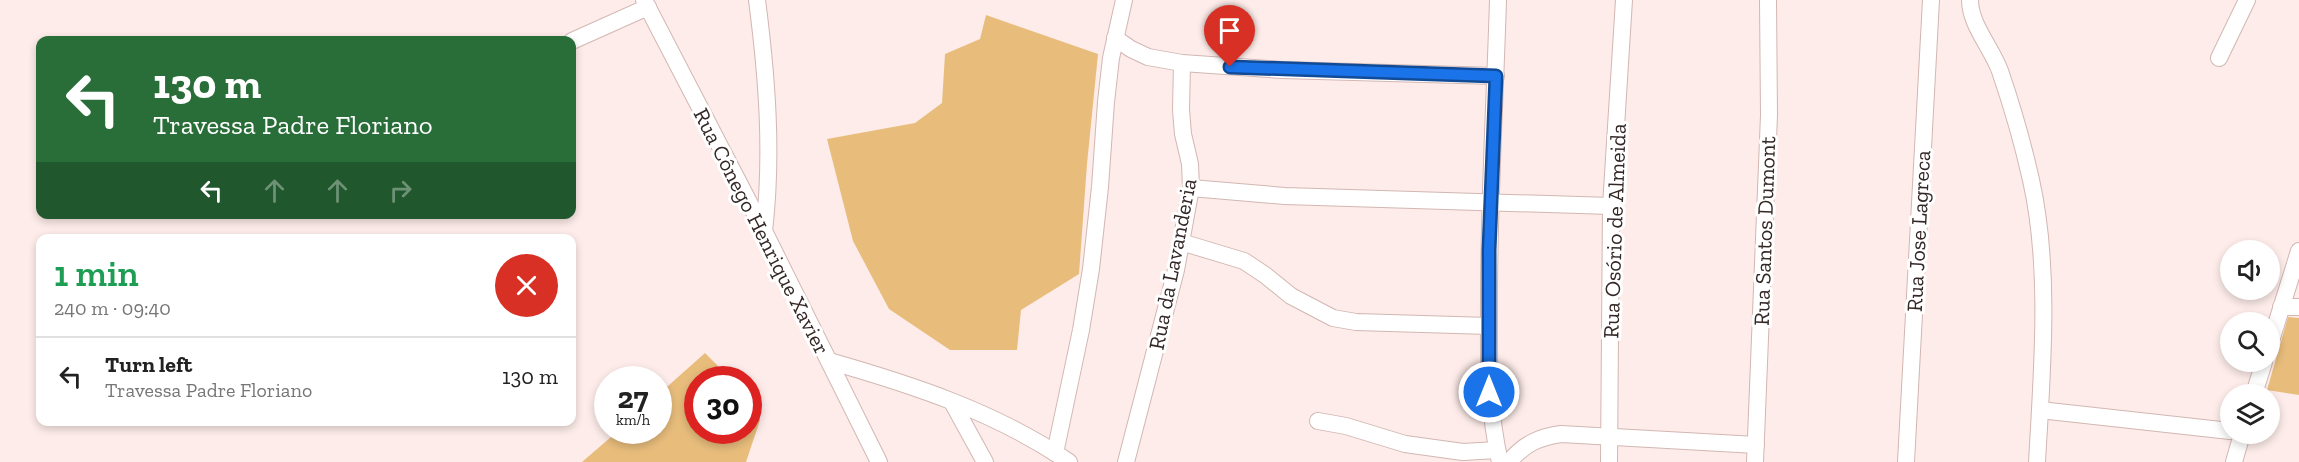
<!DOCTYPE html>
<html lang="en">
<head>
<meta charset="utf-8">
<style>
  :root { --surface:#fff; --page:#f6f6f6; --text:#222; --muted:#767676; --line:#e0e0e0 }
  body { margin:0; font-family:"Zilla Slab",serif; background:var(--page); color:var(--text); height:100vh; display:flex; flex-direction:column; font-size:22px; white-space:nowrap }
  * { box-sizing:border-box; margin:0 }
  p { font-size:20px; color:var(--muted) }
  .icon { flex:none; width:33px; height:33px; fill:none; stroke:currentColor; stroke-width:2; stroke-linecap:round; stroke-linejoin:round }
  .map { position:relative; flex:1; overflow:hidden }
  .sheet { position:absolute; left:36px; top:234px; width:540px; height:192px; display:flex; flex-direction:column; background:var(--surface); border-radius:12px; box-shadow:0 3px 9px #0003 }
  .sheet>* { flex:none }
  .top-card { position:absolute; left:36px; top:36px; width:540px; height:183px; border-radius:12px; box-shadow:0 3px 9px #0003; background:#296d38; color:#fff; overflow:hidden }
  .controls { position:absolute; left:2220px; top:240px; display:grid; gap:12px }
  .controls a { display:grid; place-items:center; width:60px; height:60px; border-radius:50%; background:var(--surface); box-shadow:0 3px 9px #0003; font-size:30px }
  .speed { position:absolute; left:594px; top:366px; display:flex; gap:12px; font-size:30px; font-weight:700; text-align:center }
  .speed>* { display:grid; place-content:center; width:78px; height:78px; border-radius:50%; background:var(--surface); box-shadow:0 3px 9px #0003; line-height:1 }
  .speed small { font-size:15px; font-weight:400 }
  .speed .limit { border:9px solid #d22; background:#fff; color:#111 }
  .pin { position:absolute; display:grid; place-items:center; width:51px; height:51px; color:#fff; margin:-62px -26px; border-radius:50% 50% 50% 0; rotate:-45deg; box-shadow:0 0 6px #0007 }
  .pin .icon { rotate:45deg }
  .me { position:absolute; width:66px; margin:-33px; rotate:0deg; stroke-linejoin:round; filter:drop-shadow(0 0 4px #0008) }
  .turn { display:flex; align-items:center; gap:21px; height:126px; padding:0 18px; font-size:27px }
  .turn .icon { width:78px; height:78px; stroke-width:2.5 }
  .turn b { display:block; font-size:42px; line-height:51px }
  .lanes { display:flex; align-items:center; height:57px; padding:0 18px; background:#0003; justify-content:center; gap:30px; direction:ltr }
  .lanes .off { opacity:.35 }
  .round { display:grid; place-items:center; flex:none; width:63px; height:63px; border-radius:32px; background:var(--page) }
  .head { display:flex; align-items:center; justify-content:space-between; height:102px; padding:0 18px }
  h1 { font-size:36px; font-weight:600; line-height:45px; color:#1e9e55 }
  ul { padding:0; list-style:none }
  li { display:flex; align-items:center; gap:18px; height:78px; padding:0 18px; border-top:2px solid var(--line) }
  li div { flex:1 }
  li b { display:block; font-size:22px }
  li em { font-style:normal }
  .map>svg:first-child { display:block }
  .green { fill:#e8bd7c }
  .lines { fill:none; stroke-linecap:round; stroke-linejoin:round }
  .street-casing { stroke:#d2b7b2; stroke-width:18 }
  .street { stroke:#fff; stroke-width:16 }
  .route-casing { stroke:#114b97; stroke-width:15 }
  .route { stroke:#1a73e8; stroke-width:10 }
  .labels { text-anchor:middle; stroke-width:6; stroke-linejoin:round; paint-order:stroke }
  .street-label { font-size:22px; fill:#332826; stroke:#fff }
</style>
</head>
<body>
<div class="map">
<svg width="2299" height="462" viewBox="0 0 2299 462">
  <rect width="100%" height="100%" fill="#fdece9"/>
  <g class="green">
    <polygon points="986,15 1098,54 1087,164 1079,274 1021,310 1017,350 950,350 889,309 853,241 827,139 915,123 942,103 945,54 980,39"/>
    <polygon points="2288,317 2299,318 2299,395 2267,390"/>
    <polygon points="705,353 731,379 698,380 698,430 748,430 749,404 760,420 746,462 582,462 618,431 658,430 659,394"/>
  </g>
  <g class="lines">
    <defs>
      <g id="street">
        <polyline points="644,0 764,231 879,462"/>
        <path d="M757 0C767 77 773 154 764 231"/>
        <path d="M1498 0C1495 99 1489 199 1489 298 1489 354 1487 407 1500 462"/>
        <path d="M1970 0C1970 25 1992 48 2000 71 2012 106 2023 144 2031 180 2051 268 2042 372 2037 462"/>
        <polyline points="1115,38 1131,49 1148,57 1182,63 1282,70 1496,76"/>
        <polyline points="572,41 648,7"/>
        <polyline points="2219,58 2247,0"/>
        <polyline points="1191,188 1285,196 1611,206"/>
        <polyline points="1181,242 1244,261 1265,275 1291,296 1333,318 1356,322 1489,326"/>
        <polyline points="2281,307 2299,307"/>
        <polyline points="2270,344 2299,251"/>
        <path d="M829 361C913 385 996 412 1069 462"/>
        <polyline points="2254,394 2264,362"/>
        <polyline points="952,402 985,462"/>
        <polyline points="2040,410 2230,431"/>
        <polyline points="1318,421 1346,426 1405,444 1463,452 1497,450"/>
        <polyline points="1055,453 1081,330 1091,269 1100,187 1106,102 1111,58 1124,0"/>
        <polyline points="1126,462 1176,270 1191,188 1190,164 1183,134 1181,110 1182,63"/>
        <path d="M1509 462C1524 444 1539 437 1561 434L1756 445"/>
        <polyline points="1609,462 1611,206 1624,0"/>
        <polyline points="1755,462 1769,115 1768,0"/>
        <polyline points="1906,462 1931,0"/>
        <polyline points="2234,462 2242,434"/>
      </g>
    </defs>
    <use href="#street" class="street-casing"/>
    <use href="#street" class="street"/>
  </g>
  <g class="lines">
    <defs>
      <polyline id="route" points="1230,67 1496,76 1489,250 1489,392"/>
    </defs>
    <use href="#route" class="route-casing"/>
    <use href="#route" class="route"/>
  </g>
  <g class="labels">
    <g class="street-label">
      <text transform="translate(762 231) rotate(63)" y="8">Rua Cônego Henrique Xavier</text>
      <text transform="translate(1614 231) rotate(-88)" y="8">Rua Osório de Almeida</text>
      <text transform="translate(1764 231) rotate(-88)" y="8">Rua Santos Dumont</text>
      <text transform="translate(1918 231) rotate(-87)" y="8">Rua Jose Lagreca</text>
      <text transform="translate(1172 264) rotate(-79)" y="8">Rua da Lavanderia</text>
    </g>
  </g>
</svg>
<div class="controls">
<a><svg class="icon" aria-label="sound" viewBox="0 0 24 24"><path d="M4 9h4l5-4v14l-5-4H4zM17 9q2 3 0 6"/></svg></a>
<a><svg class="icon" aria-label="search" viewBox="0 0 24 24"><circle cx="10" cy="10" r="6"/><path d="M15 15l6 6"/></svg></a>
<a><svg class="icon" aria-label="layers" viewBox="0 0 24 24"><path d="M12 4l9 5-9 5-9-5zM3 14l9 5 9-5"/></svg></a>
</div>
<div class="speed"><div>27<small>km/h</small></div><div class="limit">30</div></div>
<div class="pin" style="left:1230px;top:67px;background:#d93025"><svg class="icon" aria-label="arrive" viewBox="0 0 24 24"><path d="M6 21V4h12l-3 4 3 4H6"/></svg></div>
<svg class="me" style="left:1489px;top:392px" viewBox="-20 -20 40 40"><circle r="17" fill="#1a73e8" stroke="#fff" stroke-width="3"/><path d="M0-11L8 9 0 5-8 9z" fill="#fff"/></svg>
<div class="top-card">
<div class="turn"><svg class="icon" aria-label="left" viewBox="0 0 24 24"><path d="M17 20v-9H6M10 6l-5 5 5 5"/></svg><div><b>130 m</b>Travessa Padre Floriano</div></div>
<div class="lanes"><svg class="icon" aria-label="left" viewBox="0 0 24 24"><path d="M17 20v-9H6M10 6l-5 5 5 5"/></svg><svg class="icon off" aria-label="ahead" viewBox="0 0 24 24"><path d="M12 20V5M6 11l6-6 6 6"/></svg><svg class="icon off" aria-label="ahead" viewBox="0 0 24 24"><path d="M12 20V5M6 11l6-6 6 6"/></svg><svg class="icon off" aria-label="right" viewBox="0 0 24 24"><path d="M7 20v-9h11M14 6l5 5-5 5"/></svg></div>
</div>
<section class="sheet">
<div class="head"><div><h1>1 min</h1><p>240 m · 09:40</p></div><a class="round" style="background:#d93025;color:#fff"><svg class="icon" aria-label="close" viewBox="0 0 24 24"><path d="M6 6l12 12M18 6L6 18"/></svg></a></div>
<ul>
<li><svg class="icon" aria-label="left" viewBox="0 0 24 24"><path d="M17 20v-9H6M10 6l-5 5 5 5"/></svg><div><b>Turn left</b><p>Travessa Padre Floriano</p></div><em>130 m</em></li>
</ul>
</section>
</div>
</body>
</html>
